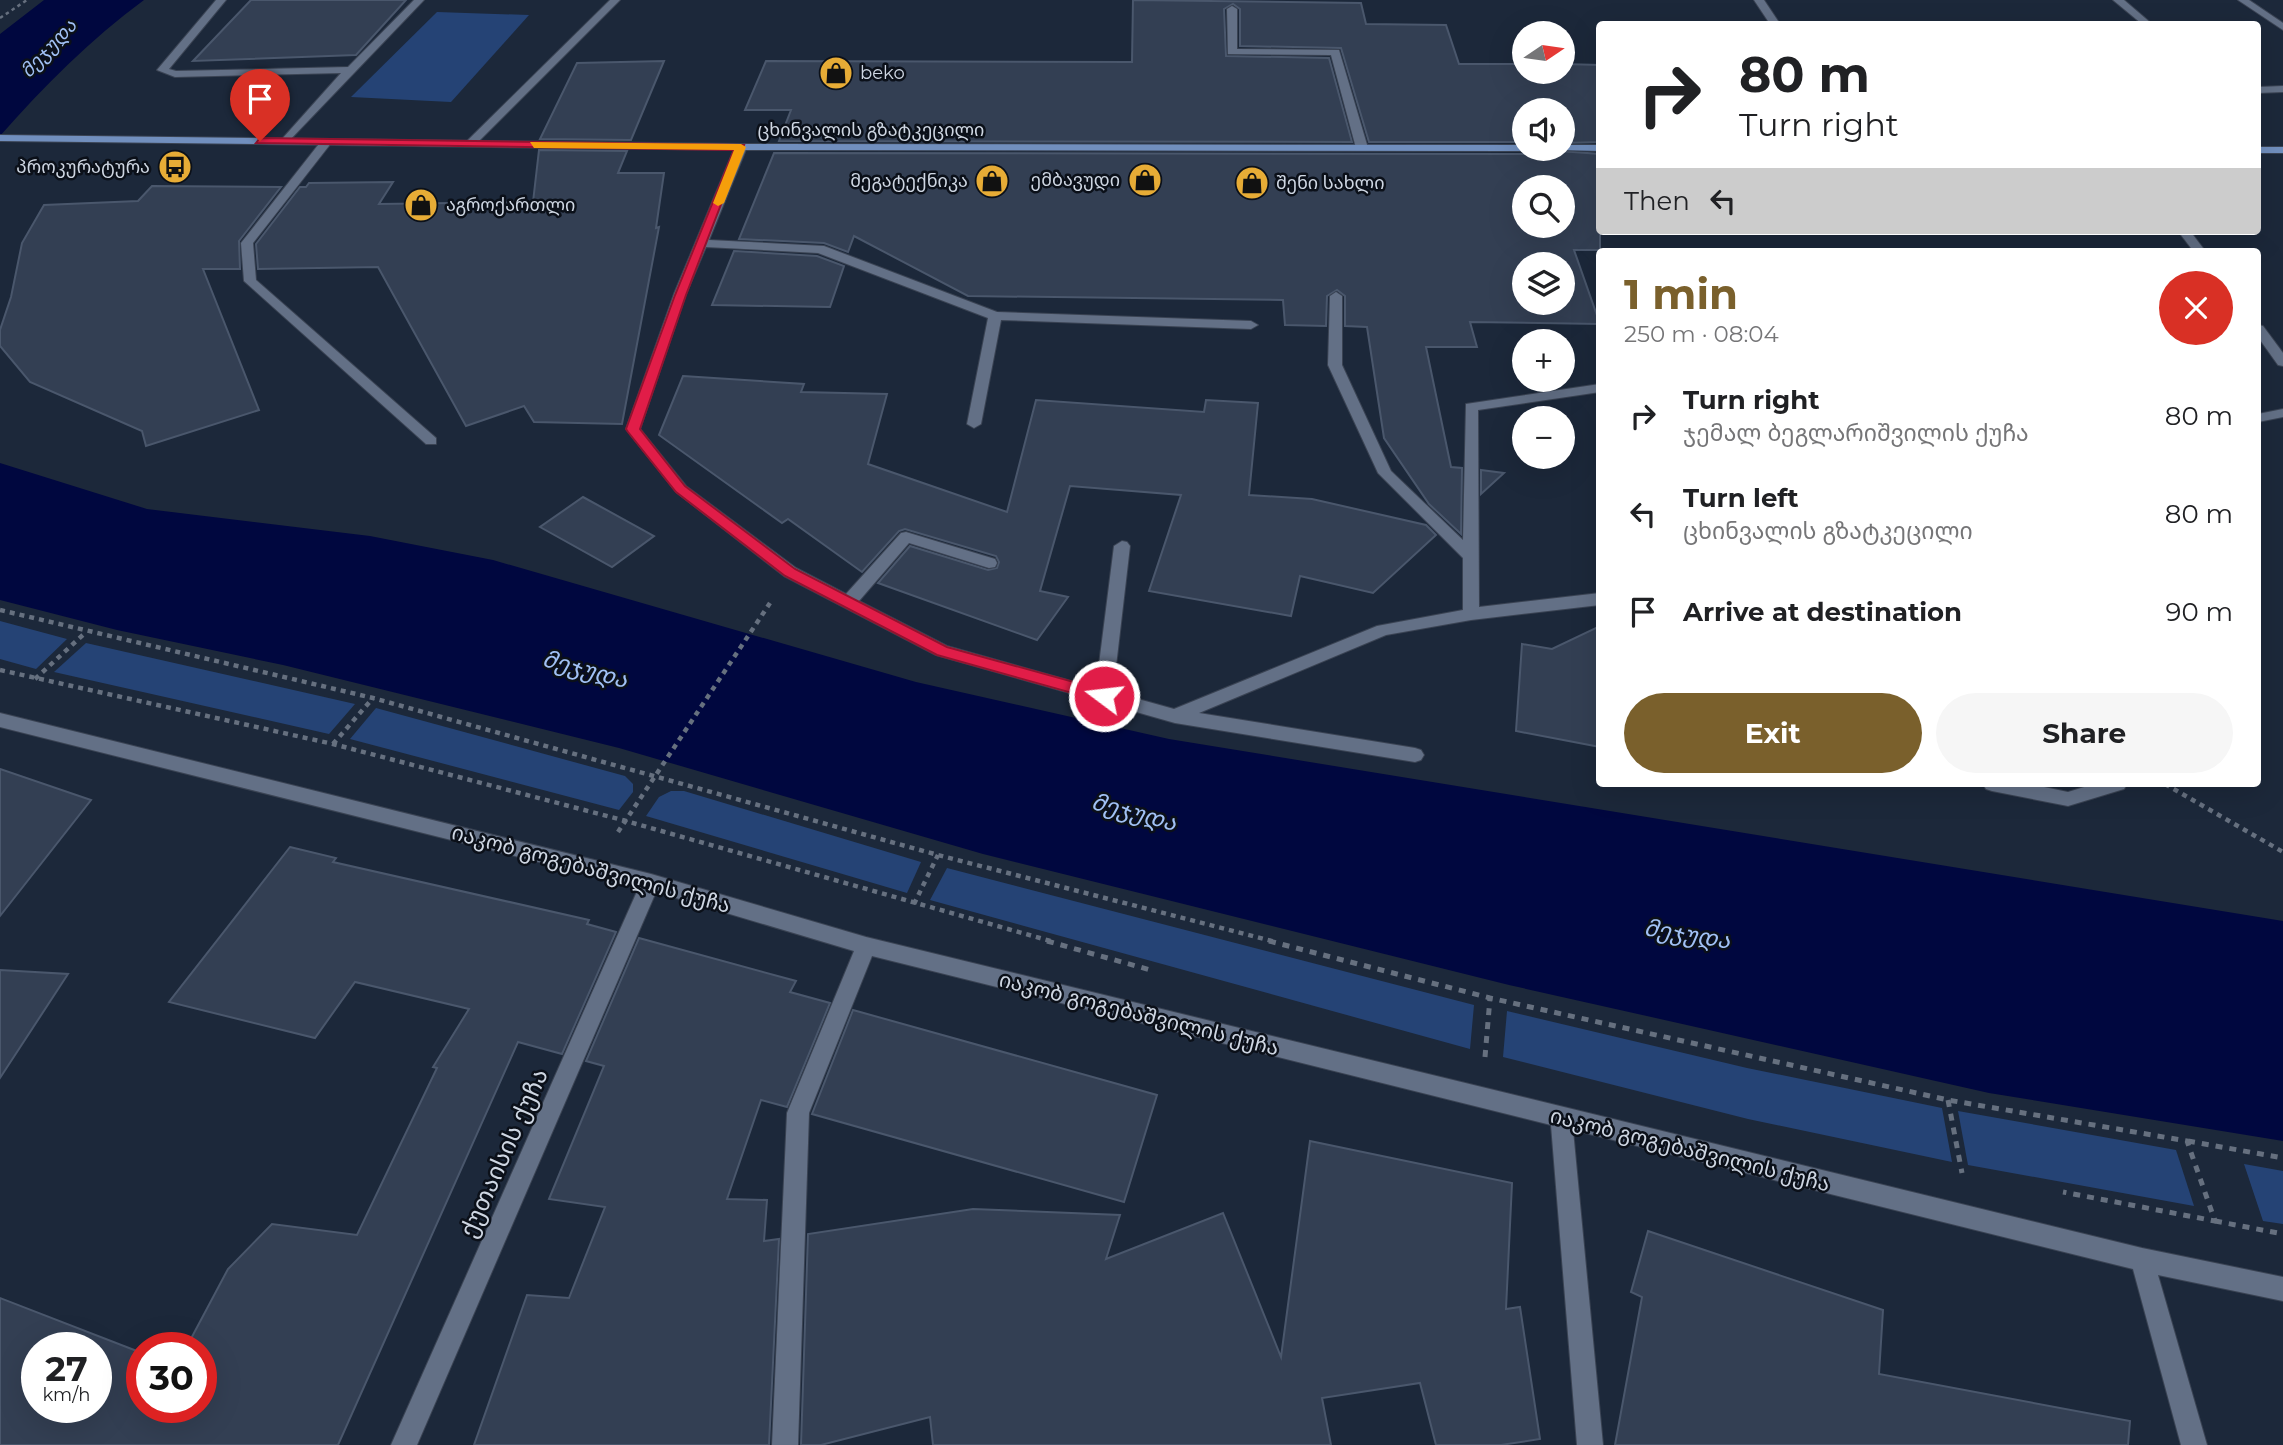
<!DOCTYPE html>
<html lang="en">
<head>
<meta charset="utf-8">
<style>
  :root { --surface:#fff; --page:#f6f6f6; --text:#202124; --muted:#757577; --accent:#7a602c }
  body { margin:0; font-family:Montserrat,"Noto Sans Georgian",sans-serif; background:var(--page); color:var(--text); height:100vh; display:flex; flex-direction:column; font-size:26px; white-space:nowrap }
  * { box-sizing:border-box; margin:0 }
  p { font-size:23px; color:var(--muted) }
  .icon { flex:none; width:38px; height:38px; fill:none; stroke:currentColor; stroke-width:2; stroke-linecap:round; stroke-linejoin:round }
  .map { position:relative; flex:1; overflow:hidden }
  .side { position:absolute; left:1596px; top:248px; width:665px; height:539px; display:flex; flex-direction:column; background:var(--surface); border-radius:7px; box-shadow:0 7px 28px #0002 }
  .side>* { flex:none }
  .banner { position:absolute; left:1596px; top:21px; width:665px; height:214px; border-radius:7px; box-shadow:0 7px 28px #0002; background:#fff; color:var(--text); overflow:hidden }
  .needle { width:46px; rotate:77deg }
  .buttons { position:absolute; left:1512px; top:21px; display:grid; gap:14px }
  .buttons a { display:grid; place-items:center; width:63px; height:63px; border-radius:50%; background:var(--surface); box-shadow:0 7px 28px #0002; font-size:35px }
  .speed { position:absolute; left:21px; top:1332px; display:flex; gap:14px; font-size:35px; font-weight:700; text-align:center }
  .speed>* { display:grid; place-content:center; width:91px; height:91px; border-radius:50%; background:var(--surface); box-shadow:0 7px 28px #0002; line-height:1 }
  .speed small { font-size:18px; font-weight:400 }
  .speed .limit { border:10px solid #d22; background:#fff; color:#111 }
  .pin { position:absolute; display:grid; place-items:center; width:60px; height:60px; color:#fff; margin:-72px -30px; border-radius:50% 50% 50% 0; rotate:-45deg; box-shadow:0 0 7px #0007 }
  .pin .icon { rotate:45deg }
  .me { position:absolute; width:77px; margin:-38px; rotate:285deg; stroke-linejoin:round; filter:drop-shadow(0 0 5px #0008) }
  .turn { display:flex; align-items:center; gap:24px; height:147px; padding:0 28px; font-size:32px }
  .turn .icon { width:91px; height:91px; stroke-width:2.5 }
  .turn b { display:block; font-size:49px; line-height:60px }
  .then { display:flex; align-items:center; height:66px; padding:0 28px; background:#0003; gap:14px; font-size:26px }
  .round { display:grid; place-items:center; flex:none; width:74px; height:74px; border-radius:37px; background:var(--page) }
  .summary { display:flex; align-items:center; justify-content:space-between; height:119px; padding:0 28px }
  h1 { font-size:42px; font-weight:700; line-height:52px; color:var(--accent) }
  .button { display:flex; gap:14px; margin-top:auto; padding:14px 28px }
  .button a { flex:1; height:80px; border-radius:42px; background:var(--accent); color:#fff; font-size:28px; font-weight:700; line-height:80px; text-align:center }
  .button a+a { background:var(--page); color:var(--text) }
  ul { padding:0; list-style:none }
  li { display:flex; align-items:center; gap:21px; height:98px; padding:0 28px }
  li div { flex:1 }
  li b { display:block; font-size:26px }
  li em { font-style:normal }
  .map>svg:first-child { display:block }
  .green { fill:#254375 }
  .water { fill:#00073f }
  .building { fill:#333f53; stroke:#4a576c; stroke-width:2; fill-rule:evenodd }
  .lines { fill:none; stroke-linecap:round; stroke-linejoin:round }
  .minor-casing { stroke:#3a4353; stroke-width:2 }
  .major-casing { stroke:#3a4353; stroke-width:2 }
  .path-far2 { stroke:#66707f; stroke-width:2.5; stroke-dasharray:3.5 3.5; stroke-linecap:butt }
  .path-far1 { stroke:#66707f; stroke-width:4.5; stroke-dasharray:5 5; stroke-linecap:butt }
  .path { stroke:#66707f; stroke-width:5; stroke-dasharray:7 7; stroke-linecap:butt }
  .minor { fill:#637086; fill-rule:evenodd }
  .major { fill:#718fbe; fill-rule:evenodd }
  .route { fill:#e11d48; stroke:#92132f; stroke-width:2 }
  .slow { fill:#f59e0b }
  .labels { text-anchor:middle; stroke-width:5; stroke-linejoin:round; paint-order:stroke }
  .far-poi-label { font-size:18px; fill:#ced6e2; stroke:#0b1019; text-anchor:start }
  .far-street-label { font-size:18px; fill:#ced6e2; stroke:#0b1019 }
  .far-water-label { font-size:19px; font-style:italic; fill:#a1c1f5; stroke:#0b1019 }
  .street-label { font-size:21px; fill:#ced6e2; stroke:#0b1019 }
  .water-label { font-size:23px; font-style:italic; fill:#a1c1f5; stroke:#0b1019 }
  .near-street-label { font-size:24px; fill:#ced6e2; stroke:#0b1019 }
</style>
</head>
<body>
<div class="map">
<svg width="2283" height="1445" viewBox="0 0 2283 1445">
  <rect width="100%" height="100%" fill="#1c283a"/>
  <g class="green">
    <polygon points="437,12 529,15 451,102 351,97"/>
    <polygon points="0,621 67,639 36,669 0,659"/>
    <polygon points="86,643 355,704 329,734 54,672"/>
    <polygon points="376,708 625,776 633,784 633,792 619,810 350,739"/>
    <polygon points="671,791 684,791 921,862 907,893 646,816 659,797"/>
    <polygon points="947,868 1474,1005 1470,1049 930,900"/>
    <polygon points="1507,1011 1747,1068 1942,1108 1952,1162 1748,1119 1503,1057"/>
    <polygon points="1958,1111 2176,1150 2194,1206 1968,1165"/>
    <polygon points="2244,1164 2283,1171 2283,1224 2263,1221"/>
  </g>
  <g class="water">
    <path d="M44 0H144C91 39 43 87 0 136V34Z"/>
    <polygon points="0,463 147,509 370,536 493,560 916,682 1169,739 2283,921 2283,1141 1989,1093 1509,985 983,854 619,748 283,665 117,630 0,600"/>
  </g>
  <g class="building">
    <polygon points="251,0 406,0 356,55 193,61"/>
    <polygon points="1133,0 1361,3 1366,24 1446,25 1459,64 1524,64 1524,72 1563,72 1563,64 1600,65 1600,142 1563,143 1563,110 1524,110 1524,142 1369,142 1341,48 1240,46 1240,9 1233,4 1224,9 1226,56 1329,58 1352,142 779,141 791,110 745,110 766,61 1132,62"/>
    <polygon points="664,61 631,140 540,139 577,63"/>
    <path d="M1532 149 1600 154V250H1574L1600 324 1470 322 1477 347H1426L1451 467 1462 468 1461 534 1429 504 1384 438 1367 327 1345 326V296L1337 290 1327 296 1326 326 1285 325 1283 300 968 296 854 236 848 252 824 243 739 239 774 153 1524 154ZM1524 187H1563V226H1524ZM1524 264H1563V303H1524Z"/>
    <polygon points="539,150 627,151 618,173 664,173 656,228 659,227 622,424 534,422 524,406 466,426 378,267 258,269 256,244 300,187 306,187 309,183 393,182 379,204 533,202"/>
    <polygon points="152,186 281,187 239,241 240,269 203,269 259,410 146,446 142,431 30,382 0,346 0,330 11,297 22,243 44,205 138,201"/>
    <polygon points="734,251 817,256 844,266 830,307 712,305"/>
    <polygon points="683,376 804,384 801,392 887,394 868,464 1007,512 1036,400 1204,412 1206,400 1258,403 1249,495 1312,499 1426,525 1436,535 1373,593 1300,576 1291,616 1149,591 1181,495 1070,486 1040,591 1068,597 1037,640 878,583 910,546 988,570 997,568 999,562 996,556 905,529 899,531 862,572 788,519 782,523 659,435"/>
    <polygon points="1481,470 1504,473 1481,494"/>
    <polygon points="583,497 654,536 612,567 540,527"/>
    <polygon points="1600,626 1600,747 1516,731 1522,644 1552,649"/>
    <polygon points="0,769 91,800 0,916"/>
    <path d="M290 847 336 858 333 862 589 920 587 924 616 932 562 1054 518 1042 338 1445H0V1298L142 1353V1407H201V1348H186L228 1269 272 1224 357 1235 437 1068 433 1067 469 1009 355 982 315 1038 169 1002ZM37 1348H96V1407H37Z"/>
    <polygon points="639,938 796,981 790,992 830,1003 787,1107 761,1100 727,1199 767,1200 764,1241 779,1239 769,1445 474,1445 527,1295 569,1298 605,1207 549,1199 604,1066 586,1061"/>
    <polygon points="0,970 68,974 0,1078"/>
    <polygon points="853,1010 1157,1095 1124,1202 812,1114"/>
    <polygon points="1310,1141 1512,1183 1506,1309 1520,1307 1540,1439 1501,1445 1436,1445 1420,1383 1322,1398 1331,1445 933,1445 930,1417 821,1445 801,1445 808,1234 973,1209 1120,1215 1106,1259 1223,1213 1281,1357"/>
    <polygon points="1648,1231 1883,1310 1879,1374 2130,1421 2128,1445 1615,1445 1642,1297 1631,1292"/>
  </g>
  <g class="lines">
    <defs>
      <g id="minor">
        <polygon points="216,0 226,0 169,69 176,71 348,67 414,0 424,0 286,144 280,141 282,139 341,73 175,77 157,70"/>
        <polygon points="610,0 620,0 474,146 466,146 466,142"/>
        <polygon points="1754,0 1764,0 1780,24 1770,24"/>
        <polygon points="2113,0 2124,0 2152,24 2142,24"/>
        <polygon points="2238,0 2249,0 2283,23 2283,30"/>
        <polygon points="1232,6 1237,9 1237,49 1339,50 1368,148 1366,150 1356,148 1331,55 1228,54 1227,9"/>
        <polygon points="2283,86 2283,92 2258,93 2258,87"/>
        <polygon points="326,139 332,142 253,243 256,280 436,438 436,444 426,444 244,281 241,243 322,140"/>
        <polygon points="741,144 747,147 709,240 824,246 997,312 1251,321 1258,325 1251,329 1001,320 981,424 974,428 967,424 988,318 818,253 706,247 686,294 640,429 686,486 796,568 846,594 901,533 906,532 995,559 997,563 995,567 989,568 909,543 859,601 947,646 1096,688 1114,546 1122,541 1127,542 1130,546 1113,692 1174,709 1377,626 1463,610 1463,558 1378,473 1328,365 1330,296 1336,292 1342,296 1342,365 1391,471 1463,540 1466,404 1600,384 1600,392 1478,410 1479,607 1600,593 1600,605 1471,620 1386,635 1199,713 1415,748 1421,750 1424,755 1421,760 1415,762 1175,723 936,655 784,576 676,492 626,429 674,294 735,147"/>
        <polygon points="2178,231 2190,231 2206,252 2194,252"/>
        <polygon points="2258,325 2263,326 2283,353 2283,366 2278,365 2258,337"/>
        <polygon points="2283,409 2283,417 2258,422 2258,414"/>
        <polygon points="0,713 651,874 866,937 2142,1248 2283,1277 2283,1301 2158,1275 2207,1445 2181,1445 2133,1269 1573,1130 1603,1445 1577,1445 1551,1125 872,956 809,1113 798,1445 772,1445 787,1113 854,951 656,892 417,1445 391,1445 639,887 0,727"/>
        <polygon points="1983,784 2029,784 2068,792 2094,784 2127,784 2124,789 2068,806 1992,791 1986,789"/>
      </g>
      <g id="major">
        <polygon points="0,135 741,144 1524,145 1524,149 1529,149 1524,151 741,150 0,141"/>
        <polygon points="1563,145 1600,145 1600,151 1559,150"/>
        <rect x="2258" y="147" width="25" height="6"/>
      </g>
    </defs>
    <use href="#minor" class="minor-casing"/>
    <use href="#major" class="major-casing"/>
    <polyline class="path-far2" points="0,18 27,0"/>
    <g class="path-far1">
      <polyline points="0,610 373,698 938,855 1276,942"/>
      <polyline points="0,670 333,744 626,821 1054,942"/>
      <polyline points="35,679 85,633"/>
      <polyline points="333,744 373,698"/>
      <polyline points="2165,784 2283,852"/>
      <polyline points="618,832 770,603"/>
      <polyline points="914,904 938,855"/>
    </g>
    <g class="path">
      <polyline points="1047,941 1154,971"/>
      <polyline points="1269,941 1490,998 1948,1100 2187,1141 2215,1221 2063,1192"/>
      <polyline points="1485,1057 1490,998"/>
      <polyline points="1948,1100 1962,1173"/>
      <polyline points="2188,1141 2283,1158"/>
      <polyline points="2215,1221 2283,1234"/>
    </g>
    <use href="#minor" class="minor"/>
    <use href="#major" class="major"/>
  </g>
  <polygon class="route" points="260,138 744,145 686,295 640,429 685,486 795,569 947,647 1110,692 1110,700 1104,702 937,655 785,576 676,492 628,432 626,429 675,295 734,150 256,143"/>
  <polygon class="slow" points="530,142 741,144 746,147 724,203 718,206 713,203 734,150 534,148"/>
  <defs>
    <symbol id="shop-disc" viewBox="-11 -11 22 22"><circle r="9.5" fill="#e7ac36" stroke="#0b1019"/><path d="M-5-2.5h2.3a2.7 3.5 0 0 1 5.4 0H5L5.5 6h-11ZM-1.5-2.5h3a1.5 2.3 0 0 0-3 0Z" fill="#111"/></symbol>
    <symbol id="bus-disc" viewBox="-11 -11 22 22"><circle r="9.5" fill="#e7ac36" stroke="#0b1019"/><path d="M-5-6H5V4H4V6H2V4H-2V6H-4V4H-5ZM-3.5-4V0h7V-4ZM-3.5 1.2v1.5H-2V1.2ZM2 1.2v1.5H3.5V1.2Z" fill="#111"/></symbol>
  </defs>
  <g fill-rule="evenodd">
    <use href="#shop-disc" x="817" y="54" width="38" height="38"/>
    <use href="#bus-disc" x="156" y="148" width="38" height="38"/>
    <use href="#shop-disc" x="1126" y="161" width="38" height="38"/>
    <use href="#shop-disc" x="973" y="162" width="38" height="38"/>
    <use href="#shop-disc" x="1233" y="164" width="38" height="38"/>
    <use href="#shop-disc" x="402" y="186" width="38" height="38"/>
  </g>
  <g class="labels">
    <g class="far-poi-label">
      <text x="860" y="79">beko</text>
      <text x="150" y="173" text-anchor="end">პროკურატურა</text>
      <text x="1120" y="186" text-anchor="end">ემბავუდი</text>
      <text x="968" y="187" text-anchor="end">მეგატექნიკა</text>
      <text x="1276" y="189">შენი სახლი</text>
      <text x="446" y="211">აგროქართლი</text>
    </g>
    <g class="far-street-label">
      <text x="871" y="136">ცხინვალის გზატკეცილი</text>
    </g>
    <g class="far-water-label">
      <text transform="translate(48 48) rotate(-47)" y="7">მეჯუდა</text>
    </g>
    <g class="street-label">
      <text transform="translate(591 869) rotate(15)" y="7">იაკობ გოგებაშვილის ქუჩა</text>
      <text transform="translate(1139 1014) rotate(14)" y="7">იაკობ გოგებაშვილის ქუჩა</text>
      <text transform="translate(1690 1150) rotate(14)" y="7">იაკობ გოგებაშვილის ქუჩა</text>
    </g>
    <g class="water-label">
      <text transform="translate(585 669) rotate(15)" y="8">მეჯუდა</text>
      <text transform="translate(1134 812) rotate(15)" y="8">მეჯუდა</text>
      <text transform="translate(1687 934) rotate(9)" y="8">მეჯუდა</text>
    </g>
    <g class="near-street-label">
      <text transform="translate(504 1153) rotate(-66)" y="8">ქუთაისის ქუჩა</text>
    </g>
  </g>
</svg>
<div class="buttons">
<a><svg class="needle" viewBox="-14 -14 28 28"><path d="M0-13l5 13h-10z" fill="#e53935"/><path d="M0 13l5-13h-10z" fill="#757577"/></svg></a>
<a><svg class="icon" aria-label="sound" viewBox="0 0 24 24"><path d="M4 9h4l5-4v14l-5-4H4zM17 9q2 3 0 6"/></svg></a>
<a><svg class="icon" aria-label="search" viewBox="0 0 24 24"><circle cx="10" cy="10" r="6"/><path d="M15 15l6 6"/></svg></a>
<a><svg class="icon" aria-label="layers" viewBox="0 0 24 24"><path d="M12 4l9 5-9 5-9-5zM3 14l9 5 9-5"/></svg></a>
<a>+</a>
<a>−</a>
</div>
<div class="speed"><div>27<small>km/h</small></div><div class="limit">30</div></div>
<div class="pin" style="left:260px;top:141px;background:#d93025"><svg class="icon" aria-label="arrive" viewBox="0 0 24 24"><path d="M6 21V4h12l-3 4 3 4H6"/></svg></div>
<svg class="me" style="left:1104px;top:696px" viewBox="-20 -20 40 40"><circle r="17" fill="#e11d48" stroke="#fff" stroke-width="3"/><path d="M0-11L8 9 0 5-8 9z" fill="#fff"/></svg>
<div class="banner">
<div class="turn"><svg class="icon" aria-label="right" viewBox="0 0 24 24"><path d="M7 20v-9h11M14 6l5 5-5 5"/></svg><div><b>80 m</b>Turn right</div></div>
<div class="then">Then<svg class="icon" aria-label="left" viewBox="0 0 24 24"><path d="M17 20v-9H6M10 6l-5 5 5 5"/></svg></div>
</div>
<section class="side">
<div class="summary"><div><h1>1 min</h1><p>250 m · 08:04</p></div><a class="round" style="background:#d93025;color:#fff"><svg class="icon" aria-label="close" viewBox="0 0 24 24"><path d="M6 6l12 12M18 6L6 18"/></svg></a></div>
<ul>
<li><svg class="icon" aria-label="right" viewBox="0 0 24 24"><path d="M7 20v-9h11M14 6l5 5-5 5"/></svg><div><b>Turn right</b><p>ჯემალ ბეგლარიშვილის ქუჩა</p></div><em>80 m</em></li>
<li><svg class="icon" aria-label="left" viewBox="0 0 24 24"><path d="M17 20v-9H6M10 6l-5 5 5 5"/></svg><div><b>Turn left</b><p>ცხინვალის გზატკეცილი</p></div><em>80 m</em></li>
<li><svg class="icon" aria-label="arrive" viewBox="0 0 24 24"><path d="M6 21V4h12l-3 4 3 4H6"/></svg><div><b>Arrive at destination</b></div><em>90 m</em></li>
</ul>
<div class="button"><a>Exit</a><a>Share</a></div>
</section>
</div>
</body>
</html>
